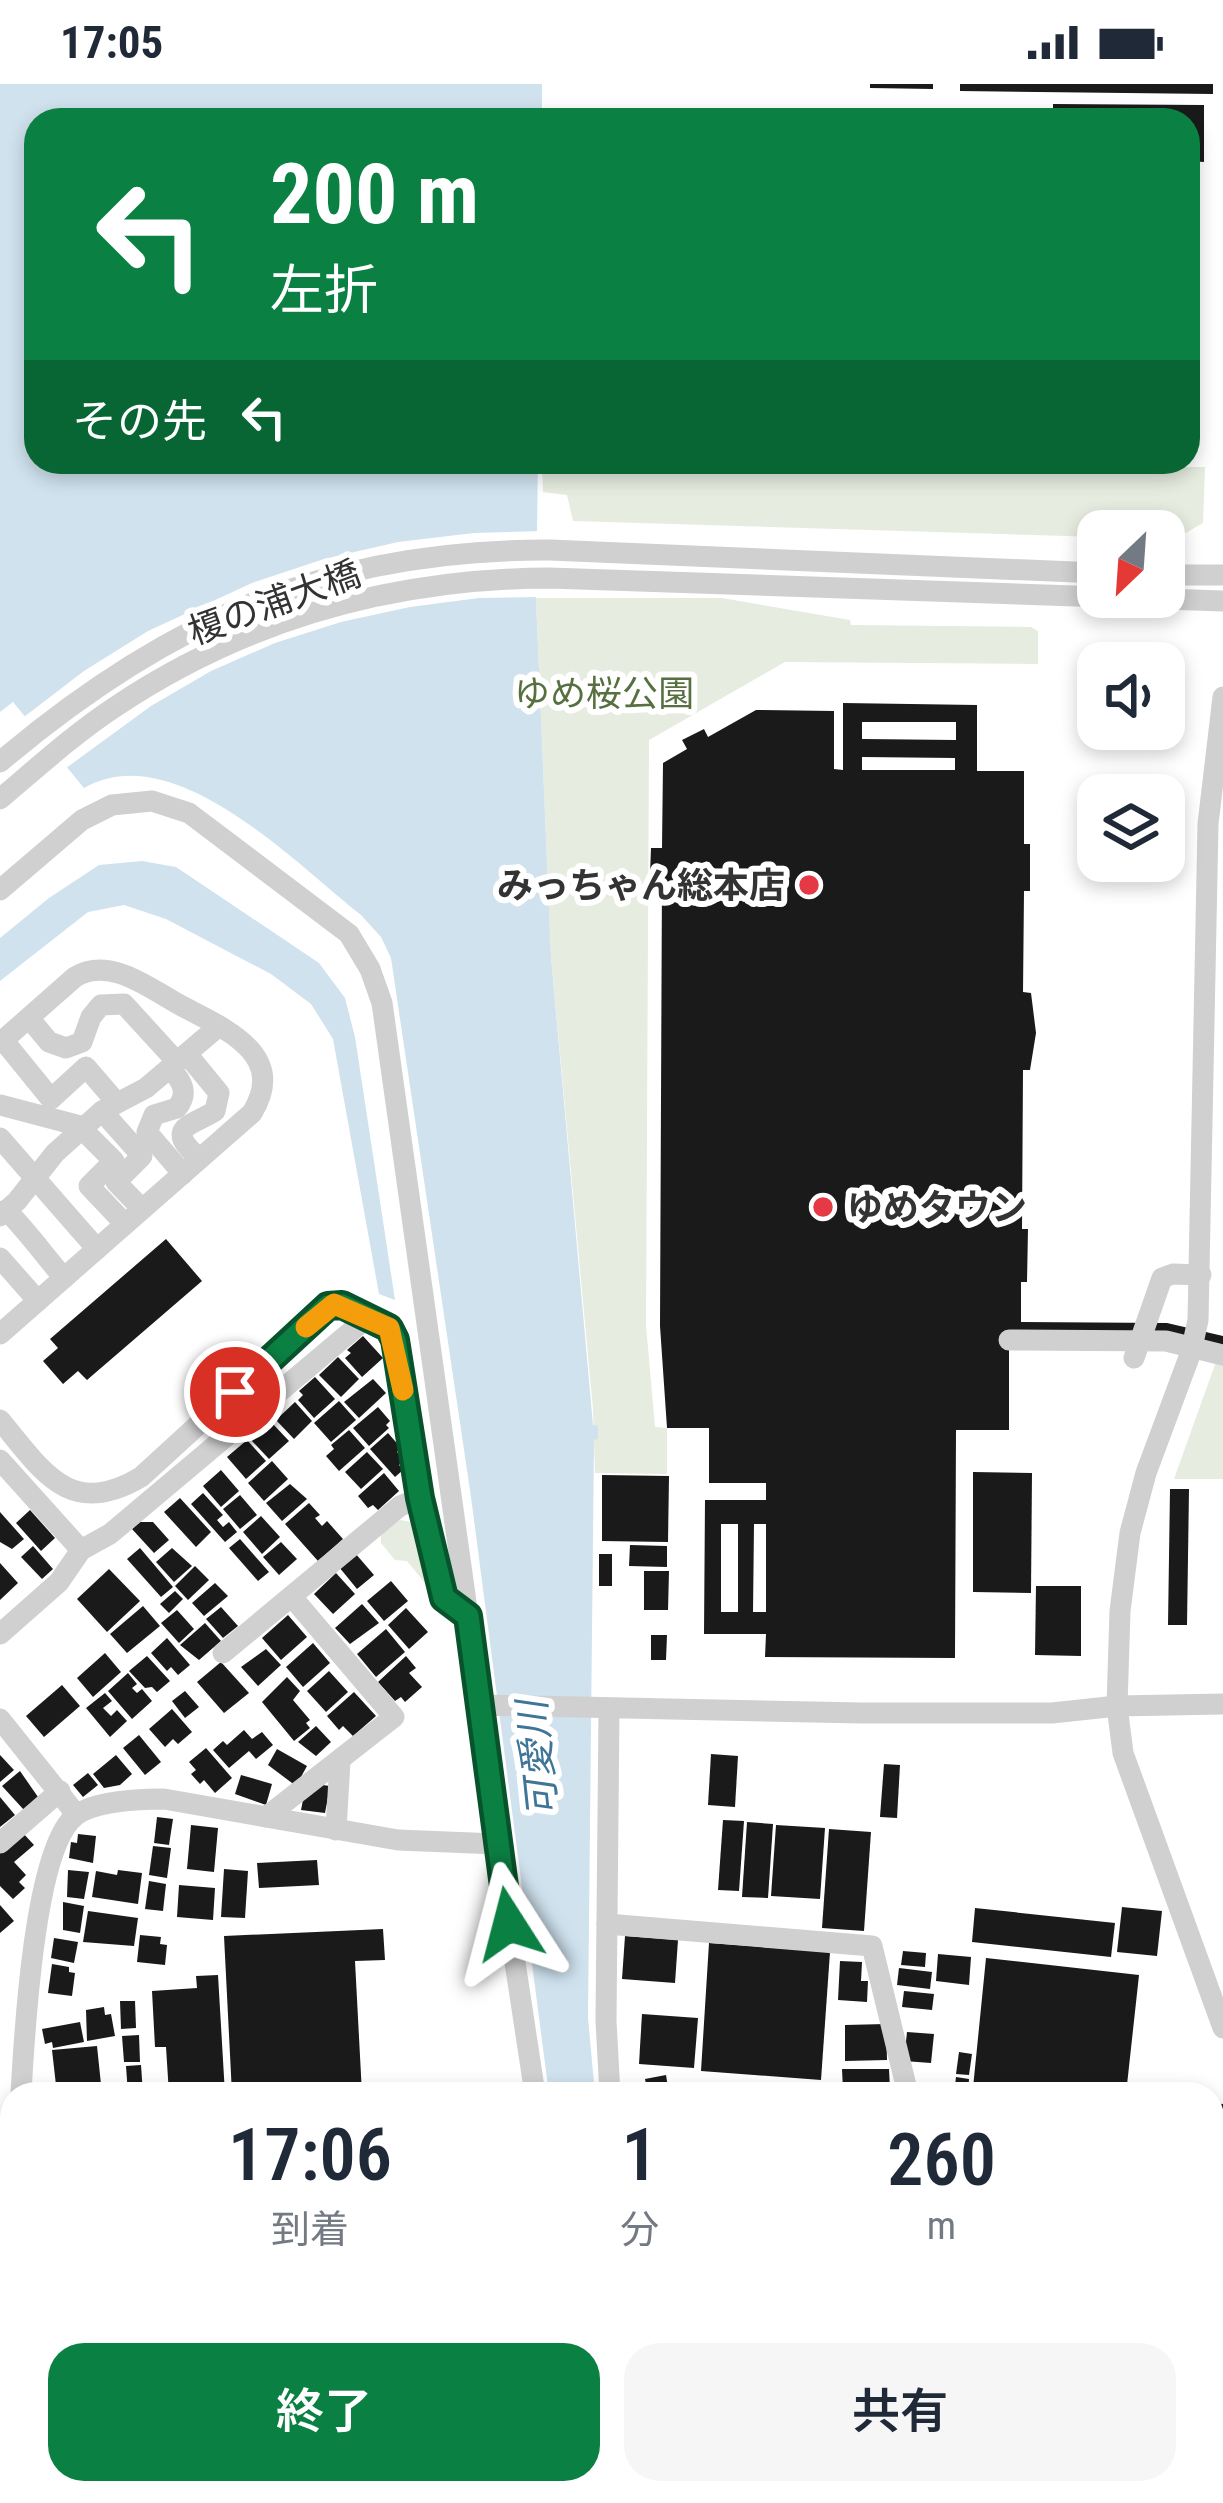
<!DOCTYPE html>
<html lang="ja">
<head>
<meta charset="utf-8">
<style>
  :root { --surface:#fff; --page:#f6f6f7; --text:#1f2937; --muted:#747a83; --accent:#0b8043 }
  body { margin:0; font-family:"Roboto Condensed","Noto Sans JP",sans-serif; background:var(--page); color:var(--text); height:100vh; display:flex; flex-direction:column; font-size:45px; white-space:nowrap }
  * { box-sizing:border-box; margin:0 }
  p { font-size:39px; color:var(--muted) }
  .icon { flex:none; width:66px; height:66px; fill:none; stroke:currentColor; stroke-width:2; stroke-linecap:round; stroke-linejoin:round }
  .map { position:relative; flex:1; overflow:hidden }
  .side { position:absolute; left:0px; top:1998px; width:1224px; height:423px; display:flex; flex-direction:column; background:var(--surface); border-radius:36px 36px 0 0; box-shadow:0 6px 18px #0003 }
  .side>* { flex:none }
  .guide { position:absolute; left:24px; top:24px; width:1176px; height:366px; border-radius:36px; box-shadow:0 6px 18px #0003; background:#0b8043; color:#fff; overflow:hidden }
  .needle { width:78px; rotate:205deg }
  .controls { position:absolute; left:1077px; top:426px; display:grid; gap:24px }
  .controls a { display:grid; place-items:center; width:108px; height:108px; border-radius:24px; background:var(--surface); box-shadow:0 6px 18px #0003; font-size:60px }
  .pin { position:absolute; display:grid; place-items:center; width:102px; height:102px; color:#fff; margin:-51px; border:6px solid #fff; border-radius:50%; box-shadow:0 3px 12px #0007 }
  .me { position:absolute; width:132px; margin:-66px; rotate:351deg; stroke-linejoin:round; filter:drop-shadow(0 0 9px #0008) }
  .turn { display:flex; align-items:center; gap:42px; height:252px; padding:0 48px; font-size:54px }
  .turn .icon { width:156px; height:156px; stroke-width:2.5 }
  .turn b { display:block; font-size:84px; line-height:102px }
  .then { display:flex; align-items:center; height:114px; padding:0 48px; background:#0003; gap:24px; font-size:45px }
  .eta { display:flex; justify-content:space-evenly; align-items:center; height:204px; text-align:center }
  .eta b { font-size:72px; font-weight:600; line-height:84px }
  .button { display:flex; gap:24px; margin-top:auto; padding:24px 48px }
  .button a { flex:1; height:138px; border-radius:36px; background:var(--accent); color:#fff; font-size:48px; font-weight:600; line-height:138px; text-align:center }
  .button a+a { background:var(--page); color:var(--text) }
  .status { display:flex; justify-content:space-between; align-items:center; height:84px; padding:0 60px; background:var(--surface); direction:ltr }
  .status svg { height:33px; fill:currentColor }
  .map>svg:first-child { display:block }
  .green { fill:#e6ecdf }
  .water { fill:#cfe2ee }
  .pier { fill:#fff }
  .building { fill:#1a1a1a; fill-rule:evenodd }
  .lines { fill:none; stroke-linecap:round; stroke-linejoin:round }
  .minor { stroke:#d0d0d0; stroke-width:21 }
  .minor-bridge { stroke:#d0d0d0; stroke-width:21 }
  .route-casing { stroke:#07532c; stroke-width:30 }
  .route { stroke:#0b8043; stroke-width:21 }
  .slow { stroke:#f59e0b; stroke-width:21 }
  .poi-dot { fill:#e63946; stroke:#fff; stroke-width:4.5 }
  .labels { text-anchor:middle; stroke-width:12; stroke-linejoin:round; paint-order:stroke }
  .street-label { font-size:36px; fill:#333; stroke:#fff }
  .park-label { font-size:36px; fill:#56703f; stroke:#fff }
  .poi-label { font-size:36px; font-weight:bold; fill:#333; stroke:#fff; text-anchor:end }
  .water-label { font-size:39px; font-style:italic; fill:#3f7597; stroke:#fff }
</style>
</head>
<body>
<div class="status"><b>17:05</b><svg viewBox="0 0 49 12"><path d="M0 12V9h3v3zM5 12V6h3v6zM10 12V3h3v9zM15 12V0h3v12zM26 1h20v11H26zM47 4h2v5h-2z"/></svg></div>
<div class="map">
<svg width="1223" height="2419" viewBox="0 0 1223 2419">
  <rect width="100%" height="100%" fill="#fff"/>
  <g class="green">
    <polygon points="542,380 1205,383 1203,439 1175,455 1164,455 1164,447 1098,447 1098,453 573,437 567,411 543,408"/>
    <polygon points="536,514 722,514 850,536 851,541 1031,543 1038,547 1038,580 785,578 649,656 646,1241 655,1343 667,1344 667,1390 595,1389 593,1325 551,873"/>
    <polygon points="1217,1275 1223,1275 1223,1395 1174,1395"/>
    <polygon points="400,1436 416,1439 429,1498 425,1499 407,1477 395,1476 381,1459 381,1450"/>
  </g>
  <g class="water">
    <path d="M0 0H542V36H36V378H538L536 514 551 873 593 1341 598 1342V1355L594 1356 588 1934 595 2010H549L471 1413 391 874 381 853 361 831C294 778 173 652 84 704L13 618 0 628Z"/>
    <polygon points="142,777 176,783 319,879 345,914 355,953 395,1216 379,1210 333,955 311,920 271,890 166,835 124,821 88,828 0,897 0,854 49,814 99,781"/>
  </g>
  <polygon class="pier" points="543,447 542,513 479,514 410,523 341,538 275,559 211,587 151,622 62,687 20,636 84,587 148,547 252,499 324,475 398,458 474,449"/>
  <g class="building">
    <polygon points="870,0 933,0 933,5 870,4"/>
    <polygon points="960,0 1213,0 1213,10 960,7"/>
    <polygon points="1053,20 1204,21 1204,78 1188,77 1188,36 1053,36"/>
    <path d="M843 619 977 621V687H1024V760H1030V807H1024L1023 908 1031 909 1036 949 1030 986H1023L1022 1145H1028L1027 1198H1021V1238L1167 1239 1223 1252V1277L1165 1263 1009 1262V1346H956L955 1574 765 1573 766 1550H704L705 1416H766V1399H709V1344H667L660 1242 662 791H650L651 764H662L663 679 687 665 682 656 704 645 708 653 756 626 834 627V685L843 686ZM862 638H956V656L862 655ZM862 673 955 674V686H862ZM721 1440H738V1528H721ZM754 1440H766V1528H753Z"/>
    <polygon points="166,1155 202,1197 87,1296 78,1287 63,1300 43,1277 58,1264 50,1255"/>
    <polygon points="363,1252 383,1274 362,1293 345,1274 351,1269 347,1266"/>
    <polygon points="338,1273 359,1295 341,1313 319,1291"/>
    <polygon points="315,1293 335,1315 314,1334 298,1316 303,1311 299,1307"/>
    <polygon points="373,1295 386,1309 359,1334 344,1318"/>
    <polygon points="339,1317 356,1336 331,1358 314,1339"/>
    <polygon points="295,1318 312,1337 294,1355 276,1336"/>
    <polygon points="378,1323 390,1337 386,1341 389,1344 369,1362 353,1344"/>
    <polygon points="272,1339 289,1357 269,1375 252,1357"/>
    <polygon points="349,1346 365,1364 339,1387 326,1372 334,1365 331,1361"/>
    <polygon points="388,1349 401,1364 397,1368 404,1376 399,1381 403,1386 395,1393 370,1365"/>
    <polygon points="247,1356 266,1377 246,1395 227,1373"/>
    <polygon points="367,1368 383,1385 361,1405 345,1388"/>
    <polygon points="272,1377 288,1395 264,1417 248,1399"/>
    <polygon points="221,1386 239,1407 221,1423 203,1402"/>
    <polygon points="973,1388 1032,1389 1031,1509 973,1508"/>
    <polygon points="384,1389 399,1407 378,1426 373,1421 368,1424 358,1412"/>
    <polygon points="602,1391 669,1392 668,1458 602,1457"/>
    <polygon points="290,1400 307,1415 282,1437 266,1419"/>
    <polygon points="1170,1405 1189,1405 1187,1541 1168,1541"/>
    <polygon points="203,1409 223,1431 217,1436 223,1443 229,1438 237,1448 225,1458 191,1420"/>
    <polygon points="240,1411 257,1431 240,1445 223,1425"/>
    <polygon points="180,1414 211,1448 196,1463 164,1428"/>
    <polygon points="309,1419 320,1431 315,1434 322,1442 327,1437 343,1455 318,1477 285,1440"/>
    <polygon points="30,1426 55,1454 41,1467 16,1439"/>
    <polygon points="0,1428 24,1455 12,1465 0,1458"/>
    <polygon points="261,1432 280,1453 262,1470 243,1448"/>
    <polygon points="140,1438 153,1438 169,1456 154,1469 132,1445"/>
    <polygon points="240,1455 269,1488 258,1497 229,1464"/>
    <polygon points="281,1458 297,1475 279,1491 263,1473"/>
    <polygon points="630,1461 667,1462 667,1483 629,1482"/>
    <polygon points="33,1462 53,1485 42,1495 21,1473"/>
    <polygon points="140,1464 173,1503 161,1513 127,1475"/>
    <polygon points="172,1464 192,1482 174,1498 156,1478"/>
    <polygon points="355,1469 374,1491 357,1505 339,1483"/>
    <rect x="599" y="1470" width="13" height="32"/>
    <polygon points="0,1479 18,1499 0,1516"/>
    <polygon points="195,1482 209,1496 188,1516 175,1502"/>
    <polygon points="109,1485 140,1517 107,1548 77,1515"/>
    <polygon points="644,1487 669,1487 668,1526 644,1526"/>
    <polygon points="336,1489 355,1510 333,1530 314,1510"/>
    <polygon points="391,1497 408,1517 384,1537 367,1517"/>
    <polygon points="215,1499 228,1512 204,1532 192,1519"/>
    <polygon points="1036,1502 1081,1502 1081,1572 1035,1571"/>
    <polygon points="175,1507 183,1515 169,1529 160,1520"/>
    <polygon points="362,1520 379,1539 350,1560 335,1544"/>
    <polygon points="143,1522 160,1542 127,1569 110,1550"/>
    <polygon points="221,1523 238,1542 223,1554 206,1535"/>
    <polygon points="406,1524 428,1548 409,1565 388,1541"/>
    <polygon points="177,1526 194,1545 179,1559 161,1539"/>
    <polygon points="288,1531 307,1553 281,1576 262,1554"/>
    <polygon points="205,1539 221,1557 199,1576 180,1561"/>
    <polygon points="386,1545 405,1568 376,1593 357,1570"/>
    <polygon points="651,1551 667,1551 666,1576 651,1576"/>
    <polygon points="167,1554 190,1581 178,1591 171,1583 167,1587 151,1569"/>
    <polygon points="313,1559 330,1579 303,1603 286,1583"/>
    <polygon points="266,1565 281,1581 258,1602 241,1583"/>
    <polygon points="105,1569 121,1588 93,1613 77,1594"/>
    <polygon points="147,1572 170,1597 157,1608 152,1603 145,1604 129,1587"/>
    <polygon points="406,1572 416,1584 409,1589 422,1603 405,1618 401,1613 395,1617 378,1598"/>
    <polygon points="221,1578 249,1609 224,1629 197,1598"/>
    <polygon points="329,1587 348,1608 326,1628 307,1607"/>
    <polygon points="128,1589 137,1600 132,1604 137,1609 142,1605 152,1617 132,1635 108,1607"/>
    <polygon points="287,1593 300,1607 293,1616 310,1636 306,1639 310,1644 294,1657 262,1618"/>
    <polygon points="62,1601 80,1622 44,1653 26,1632"/>
    <polygon points="185,1607 199,1623 185,1634 172,1617"/>
    <polygon points="354,1608 376,1632 353,1652 343,1642 339,1646 327,1632"/>
    <polygon points="105,1609 112,1617 103,1624 111,1632 117,1626 127,1637 110,1653 86,1624"/>
    <polygon points="172,1625 192,1648 178,1660 173,1655 165,1663 149,1645"/>
    <polygon points="316,1642 331,1658 316,1672 298,1658"/>
    <polygon points="244,1646 252,1655 262,1648 273,1661 256,1675 249,1667 229,1684 213,1666 223,1657 227,1661"/>
    <polygon points="139,1651 161,1678 145,1691 123,1664"/>
    <polygon points="206,1664 232,1694 215,1709 204,1696 200,1700 191,1690 196,1686 189,1678"/>
    <polygon points="277,1665 307,1682 296,1702 268,1681"/>
    <polygon points="711,1670 738,1672 735,1723 708,1721"/>
    <polygon points="0,1671 14,1686 0,1698"/>
    <polygon points="116,1671 132,1690 120,1701 104,1704 93,1690"/>
    <polygon points="884,1680 900,1681 897,1734 880,1733"/>
    <polygon points="20,1687 38,1713 24,1726 2,1702"/>
    <polygon points="88,1689 98,1701 83,1713 73,1701"/>
    <polygon points="241,1691 272,1700 266,1721 235,1710"/>
    <polygon points="315,1700 330,1702 325,1729 301,1726 305,1706"/>
    <polygon points="0,1713 15,1731 0,1743"/>
    <polygon points="157,1733 173,1735 169,1761 154,1759"/>
    <polygon points="723,1736 744,1737 739,1807 718,1806"/>
    <polygon points="747,1738 773,1740 768,1814 742,1813"/>
    <polygon points="191,1741 218,1744 214,1788 187,1785"/>
    <polygon points="776,1741 825,1744 820,1815 771,1812"/>
    <polygon points="829,1745 871,1748 864,1847 822,1844"/>
    <polygon points="22,1748 34,1761 14,1778 26,1791 19,1798 25,1804 13,1815 0,1802 0,1769"/>
    <polygon points="78,1750 96,1752 93,1779 69,1774 71,1758 77,1759"/>
    <polygon points="153,1762 171,1764 167,1794 149,1791"/>
    <polygon points="317,1776 319,1801 259,1804 257,1779"/>
    <polygon points="224,1785 248,1787 245,1834 221,1833"/>
    <polygon points="68,1786 89,1788 84,1815 67,1813"/>
    <polygon points="118,1786 142,1789 138,1820 92,1813 96,1787 117,1791"/>
    <polygon points="149,1797 166,1800 163,1827 145,1825"/>
    <polygon points="179,1801 215,1804 213,1836 177,1833"/>
    <polygon points="63,1818 84,1822 80,1849 63,1846"/>
    <polygon points="0,1821 14,1837 0,1849"/>
    <polygon points="1122,1823 1162,1827 1157,1872 1117,1868"/>
    <polygon points="975,1824 1115,1839 1111,1873 972,1858"/>
    <polygon points="88,1827 138,1834 134,1862 83,1858"/>
    <polygon points="383,1845 385,1876 355,1877 362,2010 232,2010 224,1852"/>
    <polygon points="140,1851 161,1853 160,1860 167,1861 165,1881 137,1878"/>
    <polygon points="625,1852 678,1856 675,1899 622,1895"/>
    <polygon points="54,1854 78,1858 74,1879 51,1874"/>
    <polygon points="709,1859 830,1868 821,1996 701,1987"/>
    <polygon points="903,1867 926,1869 925,1883 901,1881"/>
    <polygon points="938,1870 971,1873 969,1901 936,1897"/>
    <polygon points="986,1874 1139,1891 1126,2010 1031,2010 973,2004"/>
    <polygon points="840,1877 862,1878 861,1897 868,1897 867,1918 838,1916"/>
    <polygon points="52,1880 69,1883 69,1888 75,1889 72,1912 48,1909"/>
    <polygon points="899,1884 932,1888 930,1905 897,1901"/>
    <polygon points="218,1891 225,2010 169,2010 166,1963 155,1963 152,1907 197,1904 196,1892"/>
    <polygon points="904,1907 934,1910 932,1926 902,1923"/>
    <polygon points="120,1917 135,1917 136,1944 121,1945"/>
    <polygon points="104,1923 105,1931 111,1930 115,1952 87,1957 86,1926"/>
    <polygon points="642,1930 698,1934 694,1984 639,1980"/>
    <polygon points="80,1938 84,1958 53,1964 52,1958 45,1960 42,1945"/>
    <polygon points="886,1940 887,1976 845,1977 845,1941"/>
    <polygon points="907,1948 934,1950 931,1979 904,1977"/>
    <polygon points="139,1951 140,1978 124,1978 122,1952"/>
    <polygon points="97,1962 102,2010 57,2010 52,1966"/>
    <polygon points="959,1968 972,1970 969,1991 956,1990"/>
    <polygon points="141,1981 143,2010 128,2010 126,1982"/>
    <polygon points="842,1985 889,1985 890,2006 843,2006"/>
    <polygon points="666,1991 669,2010 648,2010 645,1995"/>
    <polygon points="956,1993 969,1995 968,2010 954,2010"/>
    <polygon points="1212,2019 1223,2020 1223,2036 1212,2035"/>
    <polygon points="1223,2140 1223,2170 1212,2174 1212,2144"/>
    <polygon points="12,2244 12,2298 11,2298 5,2279 0,2288 0,2247"/>
    <polygon points="7,2308 7,2340 0,2340 0,2309"/>
    <polygon points="12,2354 12,2399 11,2399 0,2357"/>
    <polygon points="459,2409 461,2419 415,2419 414,2410"/>
    <polygon points="522,2409 546,2409 548,2419 524,2419"/>
    <polygon points="556,2409 582,2409 584,2416 558,2419"/>
    <polygon points="744,2409 773,2409 775,2419 745,2419"/>
    <polygon points="852,2409 853,2419 826,2419 825,2411"/>
    <polygon points="961,2409 982,2409 983,2419 962,2419"/>
    <polygon points="1083,2409 1165,2409 1166,2419 1084,2419"/>
    <polygon points="1170,2409 1207,2409 1208,2419 1171,2419"/>
  </g>
  <g class="lines">
    <g class="minor">
      <polyline points="1164,491 1223,491"/>
      <polyline points="1223,613 1208,740 1198,1236 1191,1268 1146,1389 1130,1449 1120,1527 1117,1622 1123,1669 1223,1944"/>
      <path d="M0 678C168 536 327 465 550 466L1098 489"/>
      <path d="M0 715C38 683 74 650 115 623 246 535 393 495 549 494L1223 517"/>
      <polyline points="0,806 82,736 112,721 152,717 189,729 349,850 370,885 382,919 468,1532"/>
      <polyline points="29,934 49,958 66,964 82,958 91,933 101,921 124,920 177,978"/>
      <polyline points="3,956 51,1015 86,983 117,1019"/>
      <path d="M0 959 75 893C110 872 149 904 180 921 221 943 289 969 252 1029L0 1250"/>
      <path d="M187 970 219 1009 215 1027C192 1042 163 1043 199 1074"/>
      <path d="M170 985C182 996 189 1009 177 1024L154 1031 147 1048 183 1090"/>
      <polyline points="0,1021 84,1043"/>
      <polyline points="102,1027 142,1072 116,1098 142,1125"/>
      <polyline points="83,1046 114,1077 89,1102 125,1140"/>
      <polyline points="0,1054 97,1165"/>
      <path d="M6 1126C28 1148 44 1171 64 1194"/>
      <polyline points="0,1132 17,1117 55,1069 102,1027 146,1004 219,942"/>
      <polyline points="0,1174 38,1217"/>
      <polyline points="1134,1274 1162,1194 1173,1190 1201,1191"/>
      <path d="M0 1336C43 1388 70 1435 141 1393L328 1222 342 1221 367 1234"/>
      <polyline points="0,1376 81,1466"/>
      <polyline points="0,1550 59,1498 81,1466 110,1450 367,1234 390,1243 395,1256 420,1414 444,1514 468,1532 497,1760 535,2010"/>
      <polyline points="223,1569 400,1422 420,1414"/>
      <polyline points="480,1621 863,1629 1052,1629 1117,1622 1223,1620"/>
      <polyline points="609,1627 606,1937 610,2010"/>
      <polyline points="0,1635 76,1730"/>
      <polyline points="266,1733 394,1633 292,1513"/>
      <polyline points="336,1746 340,1677"/>
      <polyline points="0,1759 60,1707"/>
      <polyline points="607,1840 872,1862 908,2010"/>
      <path d="M21 2010C24 1955 34 1765 75 1732 93 1717 141 1715 164 1715L398 1756 497 1760"/>
      <polyline points="0,2076 12,2089"/>
      <polyline points="0,2192 12,2126"/>
      <polyline points="1212,2197 1223,2196"/>
      <polyline points="0,2408 12,2408"/>
      <polyline points="341,2409 351,2419"/>
      <polyline points="596,2409 597,2419"/>
      <polyline points="661,2409 662,2419"/>
      <polyline points="724,2409 726,2419"/>
      <polyline points="924,2409 924,2419"/>
      <polyline points="1017,2419 1017,2409"/>
    </g>
    <polyline class="minor-bridge" points="1009,1256 1166,1257 1223,1271"/>
  </g>
  <g class="lines">
    <defs>
      <polyline id="route" points="235,1308 328,1222 342,1221 389,1244 395,1256 420,1414 444,1514 468,1532 509,1840"/>
    </defs>
    <use href="#route" class="route-casing"/>
    <use href="#route" class="route"/>
    <polyline class="slow" points="306,1243 334,1220 389,1244 403,1306"/>
  </g>
  <g class="poi-dot">
    <circle cx="809" cy="801" r="12"/>
    <circle cx="823" cy="1123" r="12"/>
  </g>
  <g class="labels">
    <g class="street-label">
      <text transform="translate(274 518) rotate(-20)" y="13">榎の浦大橋</text>
    </g>
    <g class="park-label">
      <text x="604" y="622">ゆめ桜公園</text>
    </g>
    <g class="poi-label">
      <text x="785" y="814">みっちゃん総本店</text>
      <text x="847" y="1136" text-anchor="start">ゆめタウン</text>
    </g>
    <g class="water-label">
      <text transform="translate(537 1675) rotate(-96)" y="14">可愛川</text>
    </g>
  </g>
</svg>
<div class="controls">
<a><svg class="needle" viewBox="-14 -14 28 28"><path d="M0-13l5 13h-10z" fill="#e53935"/><path d="M0 13l5-13h-10z" fill="#747a83"/></svg></a>
<a><svg class="icon" aria-label="sound" viewBox="0 0 24 24"><path d="M4 9h4l5-4v14l-5-4H4zM17 9q2 3 0 6"/></svg></a>
<a><svg class="icon" aria-label="layers" viewBox="0 0 24 24"><path d="M12 4l9 5-9 5-9-5zM3 14l9 5 9-5"/></svg></a>
</div>
<div class="pin" style="left:235px;top:1308px;background:#d93025"><svg class="icon" aria-label="arrive" viewBox="0 0 24 24"><path d="M6 21V4h12l-3 4 3 4H6"/></svg></div>
<svg class="me" style="left:509px;top:1840px" viewBox="-20 -20 40 40"><path d="M0-17L14 15 0 8-14 15z" fill="#0b8043" stroke="#fff" stroke-width="4"/></svg>
<div class="guide">
<div class="turn"><svg class="icon" aria-label="left" viewBox="0 0 24 24"><path d="M17 20v-9H6M10 6l-5 5 5 5"/></svg><div><b>200 m</b>左折</div></div>
<div class="then">その先<svg class="icon" aria-label="left" viewBox="0 0 24 24"><path d="M17 20v-9H6M10 6l-5 5 5 5"/></svg></div>
</div>
<section class="side">
<div class="eta">
<div><b>17:06</b><p>到着</p></div>
<div><b>1</b><p>分</p></div>
<div><b>260</b><p>m</p></div>
</div>
<div class="button"><a>終了</a><a>共有</a></div>
</section>
</div>
</body>
</html>
